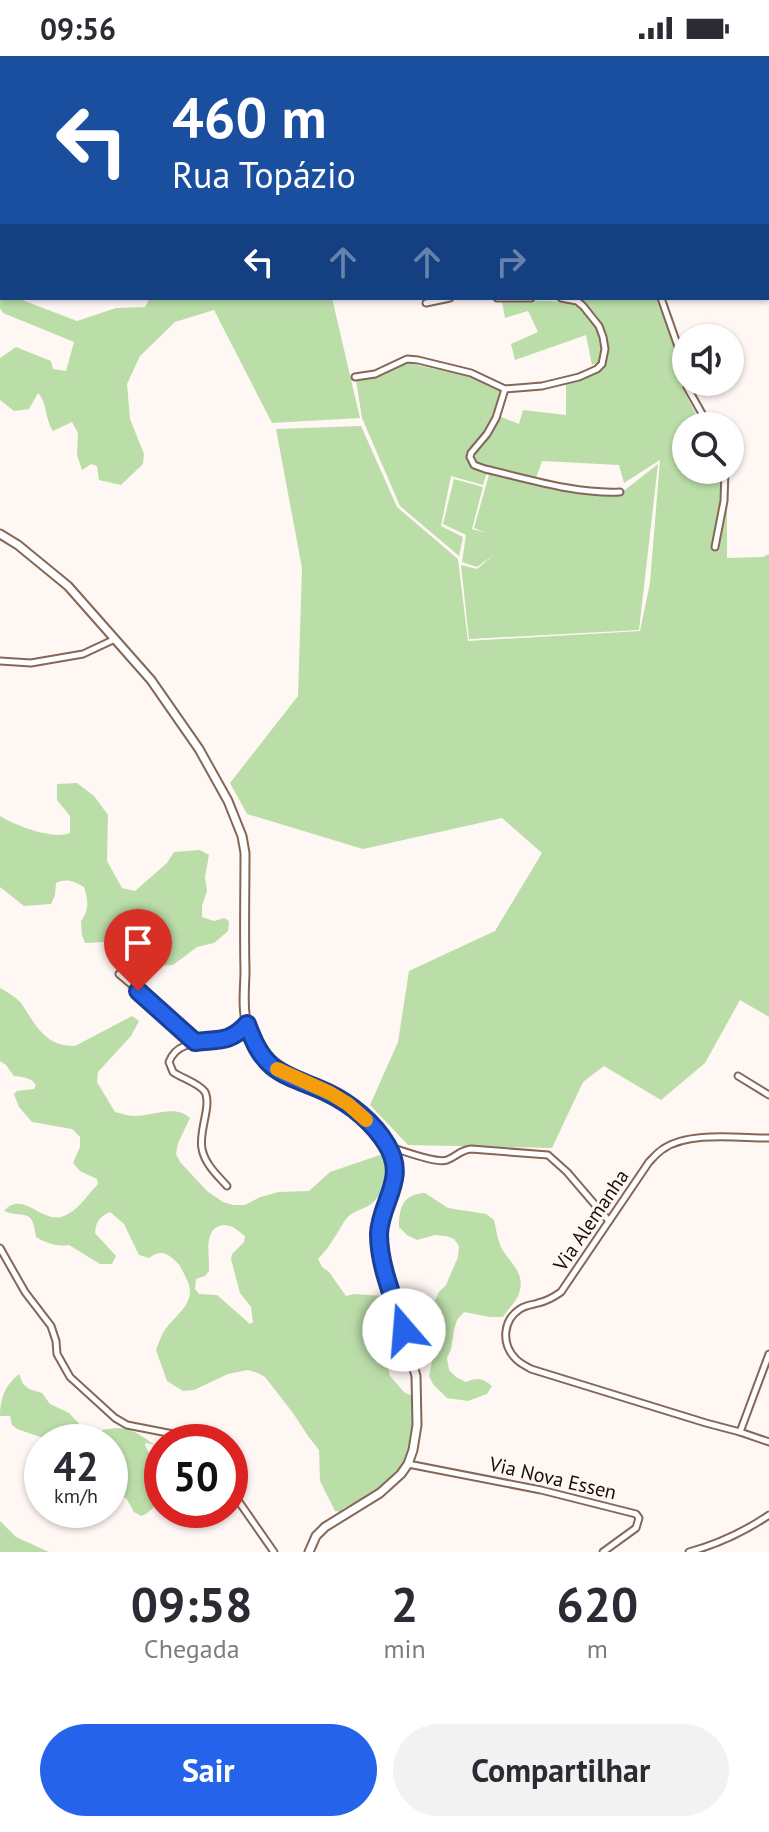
<!DOCTYPE html>
<html lang="pt">
<head>
<meta charset="utf-8">
<style>
  :root { --surface:#fff; --page:#f2f2f3; --text:#2b2b33; --muted:#7c7c81; --accent:#2563eb }
  body { margin:0; font-family:"PT Sans",sans-serif; background:var(--page); color:var(--text); height:100vh; display:flex; flex-direction:column; font-size:30px; white-space:nowrap }
  * { box-sizing:border-box; margin:0 }
  p { font-size:26px; color:var(--muted) }
  .icon { flex:none; width:44px; height:44px; fill:none; stroke:currentColor; stroke-width:2; stroke-linecap:round; stroke-linejoin:round }
  .map { position:relative; height:1496px; overflow:hidden }
  .panel { display:flex; flex-direction:column; background:var(--surface); flex:1 }
  .panel>* { flex:none }
  .guide { position:absolute; left:0px; top:0px; width:770px; height:244px; box-shadow:0 2px 6px #0004; background:#1a4fa0; color:#fff; overflow:hidden }
  .fabs { position:absolute; left:672px; top:268px; display:grid; gap:16px }
  .fabs a { display:grid; place-items:center; width:72px; height:72px; border-radius:50%; background:var(--surface); box-shadow:0 2px 6px #0004; font-size:40px }
  .speed { position:absolute; left:24px; top:1368px; display:flex; gap:16px; font-size:40px; font-weight:700; text-align:center }
  .speed>* { display:grid; place-content:center; width:104px; height:104px; border-radius:50%; background:var(--surface); box-shadow:0 2px 6px #0004; line-height:1 }
  .speed small { font-size:20px; font-weight:400 }
  .speed .limit { border:12px solid #d22; background:#fff; color:#111 }
  .pin { position:absolute; display:grid; place-items:center; width:68px; height:68px; color:#fff; margin:-82px -34px; border-radius:50% 50% 50% 0; rotate:-45deg; box-shadow:0 0 8px #0007 }
  .pin .icon { rotate:45deg }
  .me { position:absolute; width:88px; margin:-44px; rotate:342deg; stroke-linejoin:round; filter:drop-shadow(0 0 6px #0008) }
  .turn { display:flex; align-items:center; gap:28px; height:168px; padding:0 40px; font-size:36px }
  .turn .icon { width:104px; height:104px; stroke-width:2.5 }
  .turn b { display:block; font-size:56px; line-height:68px }
  .lanes { display:flex; align-items:center; height:76px; padding:0 40px; background:#0003; justify-content:center; gap:40px; direction:ltr }
  .lanes .off { opacity:.35 }
  .eta { display:flex; justify-content:space-evenly; align-items:center; height:136px; text-align:center }
  .eta b { font-size:48px; font-weight:600; line-height:56px }
  .primary-button { display:flex; gap:16px; margin-top:auto; padding:16px 40px }
  .primary-button a { flex:1; height:92px; border-radius:48px; background:var(--accent); color:#fff; font-size:32px; font-weight:600; line-height:92px; text-align:center }
  .primary-button a+a { background:var(--page); color:var(--text) }
  .status { display:flex; justify-content:space-between; align-items:center; height:56px; padding:0 40px; background:var(--surface); direction:ltr }
  .status svg { height:22px; fill:currentColor }
  .map>svg:first-child { display:block }
  .green { fill:#bbdda8; fill-rule:evenodd }
  .lines { fill:none; stroke-linecap:round; stroke-linejoin:round }
  .street-casing { stroke:#856657; stroke-width:9 }
  .secondary-casing { stroke:#856657; stroke-width:11 }
  .street { stroke:#fff; stroke-width:5 }
  .secondary { stroke:#fff; stroke-width:7 }
  .route-casing { stroke:#184099; stroke-width:20 }
  .route { stroke:#2563eb; stroke-width:14 }
  .slow { stroke:#f59e0b; stroke-width:14 }
  .labels { text-anchor:middle; stroke-width:6; stroke-linejoin:round; paint-order:stroke }
  .street-label { font-size:20px; fill:#190d07; stroke:#fff7f4 }
</style>
</head>
<body>
<div class="status"><b>09:56</b><svg viewBox="0 0 49 12"><path d="M0 12V9h3v3zM5 12V6h3v6zM10 12V3h3v9zM15 12V0h3v12zM26 1h20v11H26zM47 4h2v5h-2z"/></svg></div>
<div class="map">
<svg width="769" height="1496" viewBox="0 0 769 1496">
  <rect width="100%" height="100%" fill="#fff7f4"/>
  <g class="green">
    <path d="M2 238V242H17L77 265 116 252 145 251 150 242H332L360 362 272 367 214 254 175 266 140 300 127 328 130 363 144 398 143 408 121 429 99 424 97 410 91 408 82 414 77 399 78 377 72 366 53 375C45 363 47 346 38 337L29 353 14 355 0 344V302L16 291 51 305 53 313 66 315 74 286 3 257 0 252V240Z"/>
    <path d="M572 242H656L678 300 684 335 702 370H686V414H721L722 438 713 492 715 495 719 492 727 437V502L763 501 769 498V961L740 944 705 1007 661 1044 604 1010 583 1026 552 1092 408 1089 370 1049 398 986 409 915 495 875 542 797 502 762 363 793 247 758 230 727 298 640 302 512 276 373 361 370 397 451 458 503 468 585 640 575 650 527 660 404 624 427 619 409 542 405 536 422 476 407 475 395 499 360 519 368 523 354 566 359V327L604 313C605 305 609 295 608 287 606 267 591 248 572 242Z"/>
    <path d="M502 246C523 246 569 240 584 254 590 259 594 268 597 275 602 285 603 296 599 306L592 309 586 279 515 304 511 288 538 276 528 255 505 262Z"/>
    <path d="M407 307 473 321 502 334C498 347 495 360 488 371 479 385 469 387 468 405L474 412 487 416 483 429 451 420 441 470 463 481 459 500 400 450 362 362 356 324Z"/>
    <polygon points="658,408 639,574 469,583 461,509 477,513 495,498 477,511 462,506 466,479 443,468 454,423 483,431 472,473 486,477 474,472 490,415 584,436 621,437"/>
    <path d="M77 727 94 740 108 759 107 805 122 832 135 835 167 807 174 796 200 794 209 799 205 821 207 835 202 850V861L214 865 224 862 229 865 228 875 214 887 197 891 173 909 152 910 140 904 123 885 85 887 82 879 81 865C90 853 88 845 84 831 74 825 66 822 56 827L55 839 51 848 24 850 0 831V760C17 770 52 784 70 777V760L57 744V728Z"/>
    <path d="M0 932C7 936 16 941 21 947 36 969 44 990 75 990L132 960 139 965 131 980 98 1016 97 1026 115 1056C121 1057 128 1060 134 1060 153 1060 175 1048 190 1062L178 1087 176 1098 180 1106 207 1135 223 1146 233 1149H245L260 1141 279 1136 309 1135 330 1116 383 1098 390 1103C390 1120 382 1145 364 1152 356 1155 349 1158 344 1166 336 1179 329 1192 318 1203L322 1211 329 1216 346 1240 354 1238 384 1240 388 1242 392 1249 397 1271 395 1281 387 1293 386 1305 390 1320 404 1336 412 1340 414 1343 416 1360 410 1406 370 1442 344 1452 340 1456 335 1455 320 1425 319 1394 308 1380 293 1357 265 1321 258 1317 248 1314 228 1318 194 1334 183 1335 167 1325 156 1294C159 1286 162 1277 167 1271 180 1255 198 1244 186 1222 182 1213 179 1207 171 1201 163 1195 157 1196 149 1202L139 1199 124 1168 110 1156C99 1161 96 1166 95 1177L116 1200 112 1208H100L69 1189C58 1191 45 1187 36 1181 32 1151 26 1163 4 1155 22 1134 41 1166 61 1161 78 1156 87 1139 98 1128L97 1123 80 1115 73 1107 80 1091V1081L72 1073 32 1066 19 1051 14 1038 17 1035 34 1033 36 1029C31 1021 22 1021 14 1020L6 1009 0 1005ZM225 1169 233 1171 245 1180 244 1186 232 1198 231 1203 240 1237 251 1251 253 1266 250 1268 217 1239 199 1238 195 1233 196 1223 205 1220 209 1215C210 1199 202 1170 225 1169Z"/>
    <path d="M425 1137 448 1152 486 1158 494 1164C496 1172 497 1181 500 1189 508 1207 528 1216 518 1240 515 1247 508 1253 503 1261H490L464 1256 457 1264 454 1274 451 1293 447 1302 449 1314 456 1321 466 1326C477 1321 483 1322 492 1330L487 1338 468 1345 447 1342 433 1328 429 1320 435 1291 431 1252 439 1236 446 1229 458 1201 459 1190 454 1183 446 1180 435 1179 417 1184 407 1179 399 1171C399 1151 403 1138 425 1137Z"/>
    <path d="M19 1318 23 1328 29 1333 42 1337 50 1348 69 1357 94 1384 102 1374C128 1369 134 1375 155 1389L146 1387 145 1389 152 1403 162 1409V1445C154 1449 149 1458 141 1460L134 1456 126 1442 111 1437 110 1386H55L17 1373 12 1369 10 1360H0C0 1342 5 1329 19 1318Z"/>
    <polygon points="0,1465 16,1481 49,1496 0,1496"/>
  </g>
  <g class="lines">
    <defs>
      <g id="street">
        <polyline points="102,0 107,2"/>
        <polyline points="617,0 617,2"/>
        <polyline points="410,2 416,0"/>
        <polyline points="741,2 745,0"/>
        <polyline points="768,73 769,75"/>
        <polyline points="497,242 531,242"/>
        <polyline points="661,242 681,299 687,331 709,370"/>
        <polyline points="426,247 450,242"/>
        <polyline points="355,321 375,318 407,303 418,304 471,317 505,333 542,330 579,321 597,313 602,308 605,293 603,281 599,270 583,250 577,245 561,242"/>
        <path d="M505 333 496 362 487 378 471 397 470 401 474 409 485 413C529 423 575 438 620 436"/>
        <polyline points="715,491 724,445 725,414"/>
        <polyline points="0,605 31,607 83,598 115,583"/>
        <polyline points="119,918 158,951 195,986"/>
        <polyline points="738,1020 769,1039"/>
        <path d="M769 1082C738 1082 689 1075 663 1093 658 1096 653 1102 649 1106L561 1236C554 1241 547 1245 538 1247 532 1249 526 1249 520 1253 503 1264 501 1287 515 1302 519 1307 526 1310 531 1313L706 1367 740 1376 769 1386"/>
        <path d="M389 1091C402 1094 436 1108 447 1104 456 1101 460 1094 471 1093L548 1099 567 1116 609 1165"/>
        <path d="M227 1130C217 1119 205 1108 202 1093 198 1076 212 1050 205 1036 199 1027 181 1022 173 1016L169 1006C177 984 201 988 219 985 231 983 239 977 247 968"/>
        <polyline points="0,1192 25,1236 51,1270 56,1285 57,1298 70,1321 115,1362 127,1369 173,1378 189,1386"/>
        <polyline points="740,1376 769,1298"/>
        <polyline points="408,1408 541,1434 636,1458 639,1462 636,1472 603,1496"/>
        <polyline points="230,1433 274,1496"/>
        <path d="M689 1496C718 1488 744 1476 769 1459"/>
      </g>
      <path id="secondary" d="M0 478 18 489 68 530 151 624 199 693 228 745 242 780 245 797C245 836 244 875 245 914 245 931 242 952 247 969 260 1013 291 1019 328 1037 353 1049 382 1072 392 1100 403 1127 381 1151 379 1177 379 1185 381 1193 382 1201L416 1320 417 1369 413 1394 408 1408 401 1418 380 1437 325 1471 316 1480 309 1496"/>
    </defs>
    <use href="#street" class="street-casing"/>
    <use href="#secondary" class="secondary-casing"/>
    <use href="#street" class="street"/>
    <use href="#secondary" class="secondary"/>
  </g>
  <g class="lines">
    <defs>
      <path id="route" d="M138 935 195 986C218 983 230 987 247 968 253 984 259 999 272 1010 288 1023 310 1028 328 1037 351 1048 374 1067 387 1089 408 1123 380 1146 379 1178 379 1210 394 1244 404 1274"/>
    </defs>
    <use href="#route" class="route-casing"/>
    <use href="#route" class="route"/>
    <polyline class="slow" points="277,1013 330,1037 348,1048 366,1064"/>
  </g>
  <g class="labels">
    <g class="street-label">
      <text transform="translate(591 1164) rotate(-56)" y="7">Via Alemanha</text>
      <text transform="translate(553 1422) rotate(13)" y="7">Via Nova Essen</text>
    </g>
  </g>
</svg>
<div class="fabs">
<a><svg class="icon" aria-label="sound" viewBox="0 0 24 24"><path d="M4 9h4l5-4v14l-5-4H4zM17 9q2 3 0 6"/></svg></a>
<a><svg class="icon" aria-label="search" viewBox="0 0 24 24"><circle cx="10" cy="10" r="6"/><path d="M15 15l6 6"/></svg></a>
</div>
<div class="speed"><div>42<small>km/h</small></div><div class="limit">50</div></div>
<div class="pin" style="left:138px;top:935px;background:#d93025"><svg class="icon" aria-label="arrive" viewBox="0 0 24 24"><path d="M6 21V4h12l-3 4 3 4H6"/></svg></div>
<svg class="me" style="left:404px;top:1274px" viewBox="-20 -20 40 40"><circle r="19" fill="#fff"/><path d="M0-13L10 11 0 6-10 11z" fill="#2563eb"/></svg>
<div class="guide">
<div class="turn"><svg class="icon" aria-label="left" viewBox="0 0 24 24"><path d="M17 20v-9H6M10 6l-5 5 5 5"/></svg><div><b>460 m</b>Rua Topázio</div></div>
<div class="lanes"><svg class="icon" aria-label="left" viewBox="0 0 24 24"><path d="M17 20v-9H6M10 6l-5 5 5 5"/></svg><svg class="icon off" aria-label="ahead" viewBox="0 0 24 24"><path d="M12 20V5M6 11l6-6 6 6"/></svg><svg class="icon off" aria-label="ahead" viewBox="0 0 24 24"><path d="M12 20V5M6 11l6-6 6 6"/></svg><svg class="icon off" aria-label="right" viewBox="0 0 24 24"><path d="M7 20v-9h11M14 6l5 5-5 5"/></svg></div>
</div>
</div>
<section class="panel">
<div class="eta">
<div><b>09:58</b><p>Chegada</p></div>
<div><b>2</b><p>min</p></div>
<div><b>620</b><p>m</p></div>
</div>
<div class="primary-button"><a>Sair</a><a>Compartilhar</a></div>
</section>
</body>
</html>
